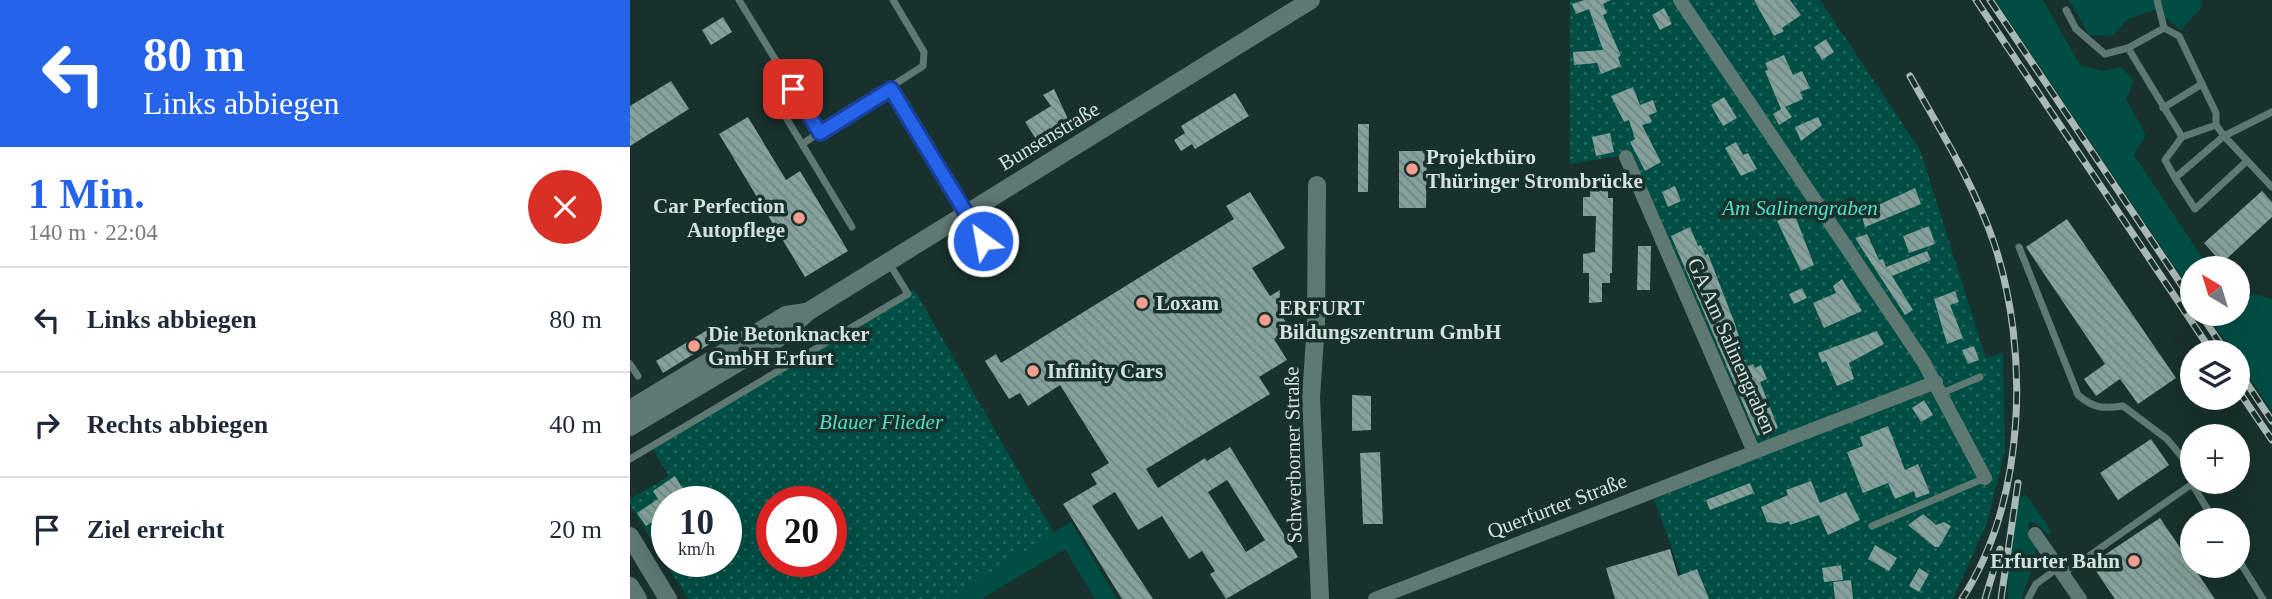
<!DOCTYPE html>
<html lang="de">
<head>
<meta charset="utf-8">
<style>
  :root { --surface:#fff; --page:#f2f2f3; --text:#1f2937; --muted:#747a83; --line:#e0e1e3; --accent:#2563eb }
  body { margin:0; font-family:"Times New Roman",serif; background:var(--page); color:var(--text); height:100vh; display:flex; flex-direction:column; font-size:26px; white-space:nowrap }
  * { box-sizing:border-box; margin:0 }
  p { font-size:23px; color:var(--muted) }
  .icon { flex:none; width:38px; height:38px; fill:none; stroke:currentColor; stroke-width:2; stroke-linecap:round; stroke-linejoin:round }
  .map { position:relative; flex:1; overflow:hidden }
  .panel { display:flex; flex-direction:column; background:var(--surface); width:630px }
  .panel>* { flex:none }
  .banner { background:#2563eb; color:#fff; overflow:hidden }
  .needle { width:46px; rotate:322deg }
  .buttons { position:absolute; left:1550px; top:256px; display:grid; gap:14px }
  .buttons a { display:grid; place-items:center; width:70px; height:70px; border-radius:50%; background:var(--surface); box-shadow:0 7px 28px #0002; font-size:35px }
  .speed { position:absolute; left:21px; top:486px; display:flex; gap:14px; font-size:35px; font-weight:700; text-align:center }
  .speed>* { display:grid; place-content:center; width:91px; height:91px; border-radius:50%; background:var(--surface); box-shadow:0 7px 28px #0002; line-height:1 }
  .speed small { font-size:18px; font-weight:400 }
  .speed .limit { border:10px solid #d22; background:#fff; color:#111 }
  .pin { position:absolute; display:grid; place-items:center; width:60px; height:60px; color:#fff; margin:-30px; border-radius:14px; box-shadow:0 4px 10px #0006 }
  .me { position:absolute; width:77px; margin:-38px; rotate:328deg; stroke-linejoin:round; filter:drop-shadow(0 0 5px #0008) }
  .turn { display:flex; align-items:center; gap:24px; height:147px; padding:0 28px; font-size:32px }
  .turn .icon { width:91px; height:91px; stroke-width:2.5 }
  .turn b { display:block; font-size:49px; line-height:60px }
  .round { display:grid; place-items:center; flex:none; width:74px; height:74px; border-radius:37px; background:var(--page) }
  .overview { display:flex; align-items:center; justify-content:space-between; height:119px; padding:0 28px }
  h1 { font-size:42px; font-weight:800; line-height:52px; color:var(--accent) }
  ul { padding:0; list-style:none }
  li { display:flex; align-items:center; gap:21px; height:105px; padding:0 28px; border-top:2px solid var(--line) }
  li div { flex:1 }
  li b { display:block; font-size:26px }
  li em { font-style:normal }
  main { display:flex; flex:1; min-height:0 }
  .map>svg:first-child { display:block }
  .grass { fill:#004e43 }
  .garden { fill:url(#garden-dots); fill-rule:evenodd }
  .building { fill:url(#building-back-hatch); fill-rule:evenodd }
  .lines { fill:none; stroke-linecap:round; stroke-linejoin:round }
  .service { stroke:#5e7872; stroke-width:7 }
  .minor { stroke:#5e7872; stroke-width:14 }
  .tertiary { stroke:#5e7872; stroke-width:18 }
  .secondary { stroke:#5e7872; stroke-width:18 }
  .rail-casing { stroke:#a9b9b5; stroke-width:7 }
  .rail { stroke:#18312c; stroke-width:4.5; stroke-dasharray:13; stroke-linecap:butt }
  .route-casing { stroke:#184099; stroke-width:18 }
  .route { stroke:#2563eb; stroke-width:12 }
  .poi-dot { fill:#f59d8e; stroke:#18312c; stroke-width:2.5 }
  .labels { text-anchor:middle; stroke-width:7; stroke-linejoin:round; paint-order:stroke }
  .street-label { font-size:21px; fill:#d4e2de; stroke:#18312c }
  .poi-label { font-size:21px; font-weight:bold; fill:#d4e2de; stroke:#18312c; text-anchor:start }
  .park-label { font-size:21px; font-style:italic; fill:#53e0c8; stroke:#18312c }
</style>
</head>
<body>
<main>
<section class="panel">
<div class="banner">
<div class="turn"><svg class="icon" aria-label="left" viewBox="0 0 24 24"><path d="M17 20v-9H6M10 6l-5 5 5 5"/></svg><div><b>80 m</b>Links abbiegen</div></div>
</div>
<div class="overview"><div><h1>1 Min.</h1><p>140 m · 22:04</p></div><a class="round" style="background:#d93025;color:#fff"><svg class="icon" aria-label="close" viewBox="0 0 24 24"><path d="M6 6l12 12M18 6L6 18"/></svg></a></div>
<ul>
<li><svg class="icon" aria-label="left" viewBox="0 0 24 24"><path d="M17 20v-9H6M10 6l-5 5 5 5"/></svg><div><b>Links abbiegen</b></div><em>80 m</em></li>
<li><svg class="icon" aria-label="right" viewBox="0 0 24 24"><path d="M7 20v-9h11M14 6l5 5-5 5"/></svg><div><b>Rechts abbiegen</b></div><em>40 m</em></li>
<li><svg class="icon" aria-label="arrive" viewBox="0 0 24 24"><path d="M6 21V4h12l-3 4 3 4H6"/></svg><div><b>Ziel erreicht</b></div><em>20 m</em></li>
</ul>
</section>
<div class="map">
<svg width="1642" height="599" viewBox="0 0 1642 599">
  <defs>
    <pattern id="garden-dots" width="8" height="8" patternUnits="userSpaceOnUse" patternTransform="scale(1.75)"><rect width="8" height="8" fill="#004e43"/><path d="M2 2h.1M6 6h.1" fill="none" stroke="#24675e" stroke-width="1.8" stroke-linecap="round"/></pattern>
    <pattern id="building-back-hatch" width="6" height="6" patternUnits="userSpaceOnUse" patternTransform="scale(1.75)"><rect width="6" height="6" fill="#85a19b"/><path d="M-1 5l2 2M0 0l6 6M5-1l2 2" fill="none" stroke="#708581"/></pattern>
  </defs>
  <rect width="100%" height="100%" fill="#18312c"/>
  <g class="grass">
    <polygon points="1365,0 1413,0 1450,65 1472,71 1491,67 1504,80 1496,99 1516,135 1504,155 1579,268 1563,268 1563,294"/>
    <polygon points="1439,0 1572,0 1571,8 1551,30 1525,10 1498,19 1482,36 1459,35"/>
    <polygon points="1624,294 1642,299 1642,411 1608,361 1608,352 1602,352 1576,313 1608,313 1608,303"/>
    <path d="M1395 493 1422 532 1418 535 1407 524 1399 522C1396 533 1406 538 1406 549 1407 567 1395 581 1392 599H1378C1378 567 1374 520 1395 493Z"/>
    <polygon points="441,522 487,599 465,599 435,549 351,599 316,599"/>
  </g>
  <g class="garden">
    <polygon points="940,0 1190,0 1290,150 1356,358 1373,353 1375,450 1357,523 1323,599 1060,599 1024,499 1134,455 1002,154 940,164"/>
    <path d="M284 289 424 533 316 599H58L0 505V499L39 476 21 446ZM37 502H96V562H37ZM142 502H201V562H142Z"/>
  </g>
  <g class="building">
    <polygon points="954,0 981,0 973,4 977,13 973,15 991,56 988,57 991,66 971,74 967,63 944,65 943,52 973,50 959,9 946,14 942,4"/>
    <polygon points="1124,0 1160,0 1171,15 1152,28 1154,31 1144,36"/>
    <polygon points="1034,8 1042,24 1030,30 1022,15"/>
    <polygon points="93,17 102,32 81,45 72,30"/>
    <polygon points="1196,39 1204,52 1192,60 1184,47"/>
    <polygon points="1154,55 1163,75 1172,71 1180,88 1170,92 1173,99 1155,107 1162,117 1149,125 1143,114 1151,109 1135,71 1138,70 1135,63"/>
    <polygon points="41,81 59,109 0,146 0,106"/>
    <polygon points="1003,87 1010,105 1023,100 1027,112 1019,115 1022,122 1012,125 1031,162 1015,171 1000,142 1005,139 999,120 994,122 981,96"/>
    <polygon points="424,89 438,119 406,139 395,122 421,106 413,95"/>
    <polygon points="605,93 619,116 565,149 562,144 551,151 544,140 555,133 551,126"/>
    <polygon points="1094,97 1107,118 1093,126 1081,105"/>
    <polygon points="118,117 156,180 170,171 218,251 175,277 89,134"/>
    <polygon points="1188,117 1192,125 1171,141 1165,127"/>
    <polygon points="728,124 739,124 738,192 728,192"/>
    <polygon points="980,133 984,152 966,156 962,137"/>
    <polygon points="1106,142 1113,155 1118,153 1127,169 1111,176 1095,148"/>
    <polygon points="769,151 797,151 796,208 769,208"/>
    <polygon points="1045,186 1051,201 1038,207 1032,192"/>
    <polygon points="960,187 978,187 978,198 983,198 982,273 980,273 980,283 972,283 972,302 959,303 959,273 953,273 953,254 965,252 966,216 953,216 953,197 960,197"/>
    <polygon points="1285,188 1291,204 1235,227 1231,213"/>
    <polygon points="1632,191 1642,202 1642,217 1592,263 1574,243"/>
    <path d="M620 192 655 248 622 268 640 296 650 290 649 311 660 329 644 339 657 360 629 377 640 394 516 469 528 488 575 458 577 461 600 447 668 557 596 599 580 574 585 571 572 551 559 559 532 516 508 530 485 492 462 506 523 599H492L433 504 467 484 461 474 479 463 430 385 398 406 390 393 379 399 355 361 366 354 371 363 604 219 596 206ZM597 480 635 540 616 552 578 492Z"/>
    <polygon points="1164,213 1184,265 1171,271 1147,221"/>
    <polygon points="1437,219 1546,378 1508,404 1490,379 1466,396 1454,379 1475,364 1396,247"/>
    <polygon points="1299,226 1305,244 1279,253 1273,236"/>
    <polygon points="1060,227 1068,246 1071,245 1075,255 1078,254 1105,324 1109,337 1099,341 1109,363 1115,360 1118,366 1123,364 1125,368 1131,365 1137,379 1130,382 1148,428 1127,436 1041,236"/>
    <polygon points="1237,234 1249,260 1253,259 1256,267 1297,251 1301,260 1262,276 1283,310 1275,315 1225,238"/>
    <polygon points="1008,246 1021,246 1020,290 1007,290"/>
    <polygon points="1212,279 1232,311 1194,328 1183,303 1206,293 1203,286"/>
    <polygon points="1172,288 1177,298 1164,304 1159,294"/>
    <polygon points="1325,291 1329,302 1320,305 1333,338 1317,344 1304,299"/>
    <polygon points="84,326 91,337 33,373 26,361"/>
    <polygon points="1247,331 1254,344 1219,363 1224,379 1207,386 1196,361 1192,363 1188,353"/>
    <polygon points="1344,346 1349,360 1338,364 1332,350"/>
    <polygon points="722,395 741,396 741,430 722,431"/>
    <polygon points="1294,400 1303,415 1291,422 1282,408"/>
    <polygon points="1258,426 1275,470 1288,464 1300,493 1286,498 1284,491 1265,499 1258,483 1233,493 1217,452 1233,446 1230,437"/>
    <polygon points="1521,439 1539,465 1488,500 1470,473"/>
    <polygon points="750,452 753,524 733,524 730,453"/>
    <polygon points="45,476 53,489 31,503 37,512 16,526 7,513 28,499 23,491"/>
    <polygon points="1181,481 1190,503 1216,492 1230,520 1198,535 1189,515 1160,525 1159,521 1151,524 1137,522 1131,507 1158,495 1156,490"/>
    <polygon points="1120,483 1124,493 1080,510 1076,500"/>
    <polygon points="1293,514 1306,525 1314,522 1321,526 1309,547 1305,547 1278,525"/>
    <polygon points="1530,518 1585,599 1485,599 1461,564"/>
    <polygon points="1245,545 1267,558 1259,571 1238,559"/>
    <polygon points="1040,549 1048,576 1067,569 1079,599 985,599 976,568"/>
    <polygon points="1211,565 1213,580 1194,582 1192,568"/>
    <polygon points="1289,568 1299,574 1289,592 1279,586"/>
    <polygon points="1221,580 1223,599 1205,599 1203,582"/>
  </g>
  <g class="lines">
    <g class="service">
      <polyline points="109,0 190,133"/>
      <polyline points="1527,0 1534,28 1549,36 1586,113 1586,125"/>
      <polyline points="1436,10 1446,29 1475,54 1498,48 1552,137"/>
      <polyline points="1498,48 1534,28"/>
      <polyline points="261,89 353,241"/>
      <polyline points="1533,108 1572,84"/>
      <polyline points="152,111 172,144"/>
      <polyline points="1642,112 1594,136 1642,187"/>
      <polyline points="1545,178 1535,160 1552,137 1586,125 1594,136 1545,178 1565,209 1617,161"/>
      <polyline points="222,227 172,144 293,66 294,52 263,0"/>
      <path d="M1389 247 1448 395C1463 408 1473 409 1493 406L1537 439 1558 464 1562 484 1584 520"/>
      <polyline points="0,364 8,376"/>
      <polyline points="1312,393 1350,377"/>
      <polyline points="0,459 278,294 259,263"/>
      <polyline points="1242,526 1355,478"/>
      <polyline points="1608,559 1633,599"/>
      <polyline points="1433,574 1562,484"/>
      <polyline points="1398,599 1406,584 1428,568"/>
    </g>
    <g class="minor">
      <polyline points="1050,0 1293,361 1355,478"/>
      <polyline points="996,157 1124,452"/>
      <polyline points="1405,534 1450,599"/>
      <polyline points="745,599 1306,382"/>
    </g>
    <polyline class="tertiary" points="687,185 686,324 681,397 690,599"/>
    <g class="secondary">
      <polyline points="0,409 156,315 176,312"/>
      <polyline points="0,427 146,340 179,311 681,0"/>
      <polyline points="0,536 38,599"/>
      <polyline points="0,586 8,599"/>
    </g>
    <defs>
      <g id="rail">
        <polyline points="1346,0 1582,352"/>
        <polyline points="1360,0 1563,302"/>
        <path d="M1280 76C1310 130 1344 184 1364 243 1400 352 1396 500 1332 599"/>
        <polyline points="1570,313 1596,352"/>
        <polyline points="1608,370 1642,421"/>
        <polyline points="1608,390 1642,440"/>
        <polyline points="1355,599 1370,549"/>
        <polyline points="1371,599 1388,483"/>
      </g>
    </defs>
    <use href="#rail" class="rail-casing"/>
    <use href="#rail" class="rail"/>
  </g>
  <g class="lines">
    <defs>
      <polyline id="route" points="163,89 190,133 261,89 353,241"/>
    </defs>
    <use href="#route" class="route-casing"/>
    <use href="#route" class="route"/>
  </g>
  <g class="poi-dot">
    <circle cx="782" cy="169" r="7"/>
    <circle cx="169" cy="218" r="7"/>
    <circle cx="512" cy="303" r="7"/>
    <circle cx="635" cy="320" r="7"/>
    <circle cx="64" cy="346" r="7"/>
    <circle cx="403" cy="371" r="7"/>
    <circle cx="1504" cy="561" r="7"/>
  </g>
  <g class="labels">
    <g class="street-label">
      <text transform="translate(419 136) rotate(-31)" y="7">Bunsenstraße</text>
      <text transform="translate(1102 346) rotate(66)" y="7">GA Am Salinengraben</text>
      <text transform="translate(663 455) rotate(-91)" y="7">Schwerborner Straße</text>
      <text transform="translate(927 506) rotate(-21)" y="7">Querfurter Straße</text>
    </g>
    <g class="poi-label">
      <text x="796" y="164">Projektbüro<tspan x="796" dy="24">Thüringer Strombrücke</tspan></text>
      <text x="155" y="213" text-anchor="end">Car Perfection<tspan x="155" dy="24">Autopflege</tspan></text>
      <text x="526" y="310">Loxam</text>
      <text x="649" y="315">ERFURT<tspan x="649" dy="24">Bildungszentrum GmbH</tspan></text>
      <text x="78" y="341">Die Betonknacker<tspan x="78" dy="24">GmbH Erfurt</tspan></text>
      <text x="417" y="378">Infinity Cars</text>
      <text x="1490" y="568" text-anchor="end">Erfurter Bahn</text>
    </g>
    <g class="park-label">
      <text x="1170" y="215">Am Salinengraben</text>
      <text x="251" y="429">Blauer Flieder</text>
    </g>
  </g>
</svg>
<div class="buttons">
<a><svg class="needle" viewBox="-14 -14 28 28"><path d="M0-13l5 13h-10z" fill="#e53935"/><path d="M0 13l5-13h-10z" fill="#747a83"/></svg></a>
<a><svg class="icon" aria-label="layers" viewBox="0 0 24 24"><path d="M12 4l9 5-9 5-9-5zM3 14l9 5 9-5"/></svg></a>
<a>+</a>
<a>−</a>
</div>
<div class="speed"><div>10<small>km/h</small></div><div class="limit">20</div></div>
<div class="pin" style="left:163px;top:89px;background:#d93025"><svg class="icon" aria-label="arrive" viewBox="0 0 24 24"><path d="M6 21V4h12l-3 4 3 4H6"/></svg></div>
<svg class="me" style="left:353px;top:241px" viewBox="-20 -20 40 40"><circle r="17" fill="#2563eb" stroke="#fff" stroke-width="3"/><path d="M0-11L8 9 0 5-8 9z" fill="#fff"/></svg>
</div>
</main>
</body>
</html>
